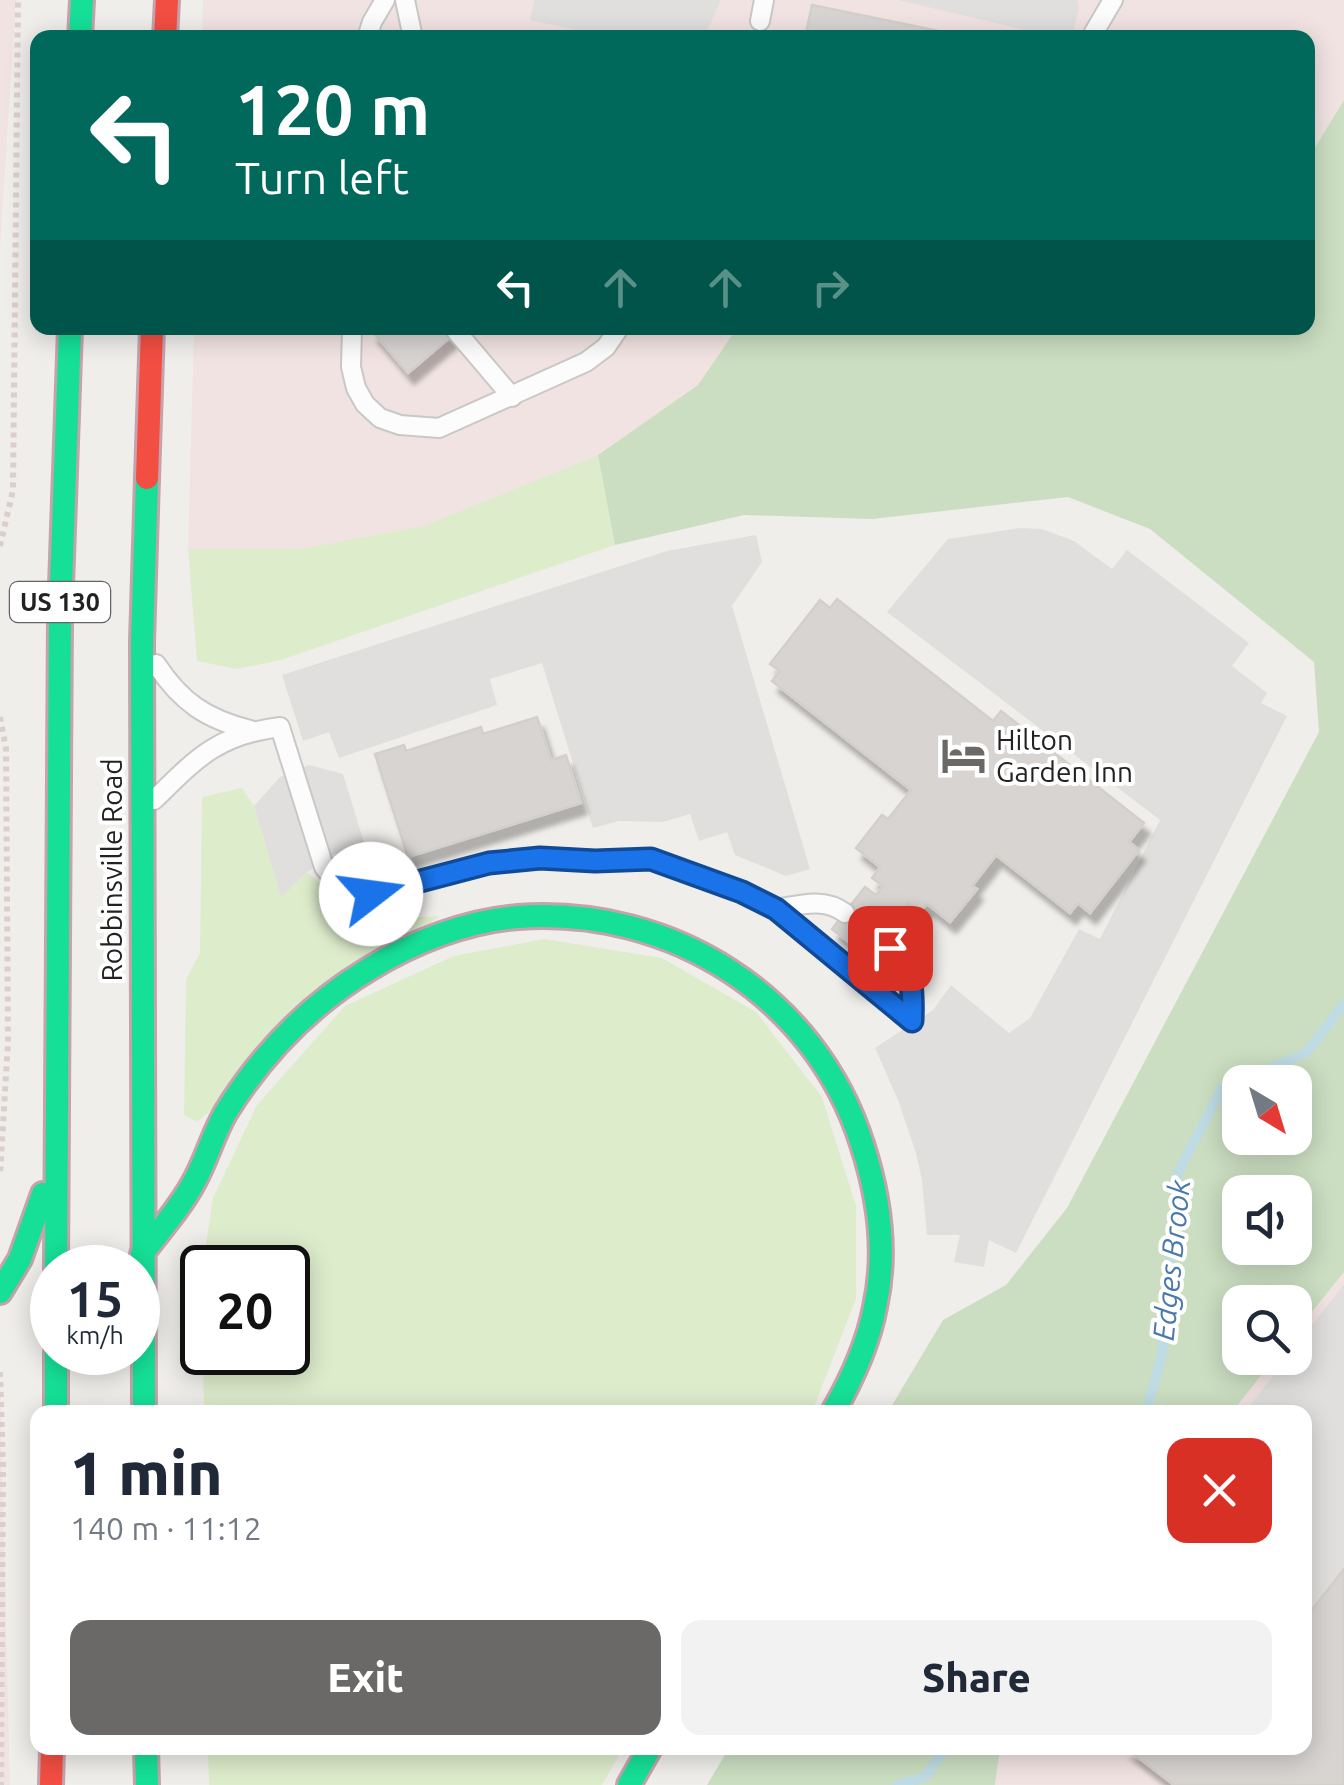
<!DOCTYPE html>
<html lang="en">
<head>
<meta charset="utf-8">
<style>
  :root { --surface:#fff; --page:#f2f2f3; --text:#1f2937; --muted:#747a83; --accent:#6a6968 }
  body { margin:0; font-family:Ubuntu,sans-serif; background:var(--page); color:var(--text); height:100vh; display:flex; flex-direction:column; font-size:38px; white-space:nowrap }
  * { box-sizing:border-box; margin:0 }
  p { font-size:32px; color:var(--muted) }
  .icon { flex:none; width:55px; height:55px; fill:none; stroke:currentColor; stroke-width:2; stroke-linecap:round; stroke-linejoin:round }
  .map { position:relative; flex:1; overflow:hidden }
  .drawer { position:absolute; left:30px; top:1405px; width:1282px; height:350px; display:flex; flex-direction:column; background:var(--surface); border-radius:20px; box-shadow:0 5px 25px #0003 }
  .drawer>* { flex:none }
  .top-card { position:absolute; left:30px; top:30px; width:1285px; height:305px; border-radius:20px; box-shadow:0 5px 25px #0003; background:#00695c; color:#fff; overflow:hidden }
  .needle { width:65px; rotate:142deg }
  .controls { position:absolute; left:1222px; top:1065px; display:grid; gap:20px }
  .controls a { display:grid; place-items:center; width:90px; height:90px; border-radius:20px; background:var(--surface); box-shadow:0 5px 25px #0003; font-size:50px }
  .speed { position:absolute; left:30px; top:1245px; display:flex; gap:20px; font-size:50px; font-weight:700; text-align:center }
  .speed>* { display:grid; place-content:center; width:130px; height:130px; border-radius:50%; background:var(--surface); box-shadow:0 5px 25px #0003; line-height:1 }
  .speed small { font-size:25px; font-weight:400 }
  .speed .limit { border:5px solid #111; border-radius:15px; background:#fff; color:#111 }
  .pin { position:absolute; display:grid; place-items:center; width:85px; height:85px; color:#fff; margin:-42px; border-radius:20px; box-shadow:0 5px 15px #0006 }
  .me { position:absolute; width:110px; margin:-55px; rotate:75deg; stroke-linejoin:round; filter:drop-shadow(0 0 8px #0008) }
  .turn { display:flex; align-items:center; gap:35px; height:210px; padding:0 40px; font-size:45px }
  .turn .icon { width:130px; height:130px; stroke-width:2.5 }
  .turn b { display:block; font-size:70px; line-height:85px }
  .lanes { display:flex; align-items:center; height:95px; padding:0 40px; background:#0003; justify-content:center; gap:50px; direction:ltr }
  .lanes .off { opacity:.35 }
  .round { display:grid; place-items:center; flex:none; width:105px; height:105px; border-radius:20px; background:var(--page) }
  .summary { display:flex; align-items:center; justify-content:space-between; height:170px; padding:0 40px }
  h1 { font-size:60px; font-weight:800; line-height:75px }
  .cta { display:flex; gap:20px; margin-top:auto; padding:20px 40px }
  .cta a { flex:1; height:115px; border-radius:20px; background:var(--accent); color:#fff; font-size:40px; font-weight:800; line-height:115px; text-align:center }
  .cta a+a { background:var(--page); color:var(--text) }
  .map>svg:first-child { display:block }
  .commercial { fill:#f1e3e1 }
  .grass { fill:#ddeccb }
  .forest { fill:#cbdec1; fill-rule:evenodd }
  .parking { fill:#e0dfde }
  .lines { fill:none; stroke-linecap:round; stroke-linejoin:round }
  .stream { stroke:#bfdbe3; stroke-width:10 }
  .building { fill:#d7d4d2; stroke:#d3d0cc; stroke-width:2.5; filter:url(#shadow) }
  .lane-casing { stroke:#c9c8c7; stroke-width:22 }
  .fast-casing { stroke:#c5a2ac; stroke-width:28 }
  .jam-casing { stroke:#c5a2ac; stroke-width:28 }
  .path { stroke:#dccecd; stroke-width:6; stroke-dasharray:5 5; stroke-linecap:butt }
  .lane { stroke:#fdfcfc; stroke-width:18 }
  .fast { stroke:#16e098; stroke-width:22 }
  .jam { stroke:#f24e42; stroke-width:22 }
  .route-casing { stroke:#114b97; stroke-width:25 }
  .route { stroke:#1a73e8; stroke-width:18 }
  .labels { text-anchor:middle; stroke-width:8; stroke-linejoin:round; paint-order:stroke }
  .shield { fill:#fff; stroke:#646464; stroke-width:2.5 }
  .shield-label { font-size:25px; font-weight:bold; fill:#222 }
  .poi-label { font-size:28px; fill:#222; stroke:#fff; text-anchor:start }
  .street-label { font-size:28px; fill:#222; stroke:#fff }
  .water-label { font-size:30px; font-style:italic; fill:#4a7aab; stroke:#fff }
</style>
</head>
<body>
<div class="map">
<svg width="1344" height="1785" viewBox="0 0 1344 1785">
  <defs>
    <filter id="shadow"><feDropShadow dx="6" dy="11" stdDeviation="2.5" flood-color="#0004"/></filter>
  </defs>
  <rect width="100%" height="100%" fill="#f0eeeb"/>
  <g class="commercial">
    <polygon points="0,0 16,0 0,246"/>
    <polygon points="203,0 1344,0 1344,100 1308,159 1308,38 202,38"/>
    <polygon points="194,328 737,328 698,385 598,455 425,526 300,549 188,549"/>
    <polygon points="1344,1272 1344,1785 995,1785 1000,1748 1305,1748 1305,1412 1232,1412 1275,1358 1295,1358 1295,1333"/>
    <polygon points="0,1376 10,1785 0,1785"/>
  </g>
  <g class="grass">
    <polygon points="598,455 615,545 281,660 237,669 197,661 188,549 300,549 424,526"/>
    <polygon points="242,788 254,806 281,896 307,872 362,921 439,916 197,1122 184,1115 186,979 200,953 202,797"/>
    <polygon points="544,939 662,958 756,1012 822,1097 856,1206 856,1299 812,1412 204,1412 203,1353 288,1352 288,1268 202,1268 202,1333 202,1271 213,1198 257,1105 345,1006 454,956"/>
    <polygon points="208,1748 623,1748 602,1785 209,1785"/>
  </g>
  <g class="forest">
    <path d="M1344 100V1272L1295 1333V1302H1240V1358H1275L1232 1412H888L943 1320 1006 1285 1067 1208 1319 732 1314 662 1150 529 1068 497 872 519 744 515 615 545 598 455 698 385 737 328H1308V159ZM1240 1082H1295V1138H1240ZM1240 1192H1295V1248H1240Z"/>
    <polygon points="729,1748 1000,1748 995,1785 707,1785"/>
  </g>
  <g class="parking">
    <polygon points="534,0 721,0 704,37 613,38 530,20"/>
    <polygon points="898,0 1077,0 1079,8 1072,37 1060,38"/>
    <polygon points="1020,528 1042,529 1074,541 1112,569 1127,550 1249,643 1232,666 1267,693 1261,703 1287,716 1016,1253 989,1240 984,1267 954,1262 960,1235 927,1235 922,1180 916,1153 898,1100 875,1048 933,1010 951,985 1009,1033 1030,1018 1079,929 1100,939 1160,820 887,612 948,539"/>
    <polygon points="756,535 762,562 732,606 810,869 786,876 735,855 727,832 699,841 690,814 663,822 619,821 593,828 542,663 490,679 497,705 339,758 329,732 303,741 282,675 667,551"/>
    <polygon points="309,765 343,774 370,862 334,854 307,872 281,897 254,806 280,777"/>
    <polygon points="1344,1284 1344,1569 1305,1619 1305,1412 1245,1412 1287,1358 1295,1358 1295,1347"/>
  </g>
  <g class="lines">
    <g class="stream">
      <polyline points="1146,1412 1162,1354 1178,1172 1222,1088 1306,1053 1344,1004"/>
      <polyline points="897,1785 925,1777 946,1748"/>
    </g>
  </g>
  <g class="building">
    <polygon points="812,5 943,32 942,38 805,38"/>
    <polygon points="376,328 461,328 408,373 372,331"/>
    <polygon points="837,599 993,721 1001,711 1144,823 1129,842 1139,850 1090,913 1078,903 1070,913 996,855 972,886 977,889 950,922 927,904 920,912 908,903 898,916 910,925 878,965 832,929 865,887 876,895 883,886 872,878 880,867 856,848 882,815 888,819 911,790 772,681 780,671 770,664 820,600 830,608"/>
    <polygon points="537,717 551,760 566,755 581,803 408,857 375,754 404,745 406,751 481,727 483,734"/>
    <polygon points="1344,1569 1344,1785 1174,1785 1126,1748 1305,1748 1305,1619"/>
  </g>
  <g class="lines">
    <defs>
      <g id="lane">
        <polyline points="405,0 413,38"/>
        <polyline points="760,21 764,0"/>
        <polyline points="1093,34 1113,0"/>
        <polyline points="367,38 372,22 385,0"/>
        <polyline points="352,328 351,367 356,388 365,404 380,418 400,425 439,428 586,362 606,347 619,328"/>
        <polyline points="456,331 512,397"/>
        <path d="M156 664C181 702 206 719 250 730"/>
        <path d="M154 800C197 758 217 735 280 727L324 867C337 885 349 891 371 894L489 863 540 858 595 861 651 859 742 892 776 909 912 1021"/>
        <path d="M776 909C800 905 824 897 845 913"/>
        <path d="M891 948C914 968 913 993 912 1021"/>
      </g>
      <g id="fast">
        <polyline points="80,38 82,0"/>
        <path d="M142 1254C160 1230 181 1207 195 1180 207 1158 213 1134 226 1112 262 1054 311 1004 369 969 413 942 466 921 518 917 671 906 815 996 862 1144 879 1196 887 1253 875 1307 868 1345 852 1379 833 1412"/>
        <polyline points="56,1268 60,615 70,328"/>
        <polyline points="0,1292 20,1259 43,1194"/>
        <polyline points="56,1352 56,1412"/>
        <polyline points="144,1412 142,642 147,478"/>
        <polyline points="146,1748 147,1785"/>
        <polyline points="629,1785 650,1748"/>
      </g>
      <g id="jam">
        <polyline points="165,38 167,0"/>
        <polyline points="147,478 152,328"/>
        <polyline points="51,1785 52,1748"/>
      </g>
    </defs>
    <use href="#lane" class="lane-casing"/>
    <use href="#fast" class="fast-casing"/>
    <use href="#jam" class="jam-casing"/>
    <g class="path">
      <polyline points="0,546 13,490 18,0"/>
      <polyline points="0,717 6,749 8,1041 0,1176"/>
      <polyline points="0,1372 3,1466 1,1785"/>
    </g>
    <use href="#lane" class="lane"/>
    <use href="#fast" class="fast"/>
    <use href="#jam" class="jam"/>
  </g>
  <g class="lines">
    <defs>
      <path id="route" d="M371 894 489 863 540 858 595 861 651 859 742 892 776 909 912 1021C913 993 914 967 890 948"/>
    </defs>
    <use href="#route" class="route-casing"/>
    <use href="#route" class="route"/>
  </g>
  <defs>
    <symbol id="hotel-bare" viewBox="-9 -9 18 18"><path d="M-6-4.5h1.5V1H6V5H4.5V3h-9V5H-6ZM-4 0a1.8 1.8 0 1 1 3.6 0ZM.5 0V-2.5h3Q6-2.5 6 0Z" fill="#6a6968" stroke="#fff" stroke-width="2.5" paint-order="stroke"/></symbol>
  </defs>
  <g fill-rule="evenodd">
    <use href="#hotel-bare" x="932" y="724" width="63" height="63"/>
  </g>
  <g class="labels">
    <rect class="shield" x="10" y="582" width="100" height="40" rx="8"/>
    <g class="shield-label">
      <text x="60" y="611">US 130</text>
    </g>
    <g class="poi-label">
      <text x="996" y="750">Hilton<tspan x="996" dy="32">Garden Inn</tspan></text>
    </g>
    <g class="street-label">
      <text transform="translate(112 870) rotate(-90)" y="10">Robbinsville Road</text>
    </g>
    <g class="water-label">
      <text transform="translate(1172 1260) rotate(-84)" y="10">Edges Brook</text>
    </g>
  </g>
</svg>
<div class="controls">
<a><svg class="needle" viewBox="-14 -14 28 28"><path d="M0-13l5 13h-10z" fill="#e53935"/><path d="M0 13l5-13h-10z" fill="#747a83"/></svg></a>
<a><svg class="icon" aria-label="sound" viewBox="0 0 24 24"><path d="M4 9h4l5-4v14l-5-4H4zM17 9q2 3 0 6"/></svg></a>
<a><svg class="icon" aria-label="search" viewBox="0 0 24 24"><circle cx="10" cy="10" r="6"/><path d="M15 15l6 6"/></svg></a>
</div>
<div class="speed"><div>15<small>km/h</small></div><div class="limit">20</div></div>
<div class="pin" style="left:890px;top:948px;background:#d93025"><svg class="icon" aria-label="arrive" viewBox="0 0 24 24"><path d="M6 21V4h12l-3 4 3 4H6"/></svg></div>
<svg class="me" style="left:371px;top:894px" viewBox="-20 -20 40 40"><circle r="19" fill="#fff"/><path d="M0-13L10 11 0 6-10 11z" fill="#1a73e8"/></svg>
<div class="top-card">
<div class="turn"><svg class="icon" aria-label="left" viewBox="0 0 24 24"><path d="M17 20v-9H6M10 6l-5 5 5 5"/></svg><div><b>120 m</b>Turn left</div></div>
<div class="lanes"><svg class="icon" aria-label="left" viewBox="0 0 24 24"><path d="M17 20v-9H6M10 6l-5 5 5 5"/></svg><svg class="icon off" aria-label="ahead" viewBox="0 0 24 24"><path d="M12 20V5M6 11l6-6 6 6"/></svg><svg class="icon off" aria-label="ahead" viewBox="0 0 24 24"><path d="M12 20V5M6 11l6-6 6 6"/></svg><svg class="icon off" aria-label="right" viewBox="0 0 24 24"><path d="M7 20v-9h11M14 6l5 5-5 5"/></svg></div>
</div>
<section class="drawer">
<div class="summary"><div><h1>1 min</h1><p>140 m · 11:12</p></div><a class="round" style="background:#d93025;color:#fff"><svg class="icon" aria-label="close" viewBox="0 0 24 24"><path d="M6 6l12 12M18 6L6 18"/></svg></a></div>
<div class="cta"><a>Exit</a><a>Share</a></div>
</section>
</div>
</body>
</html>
